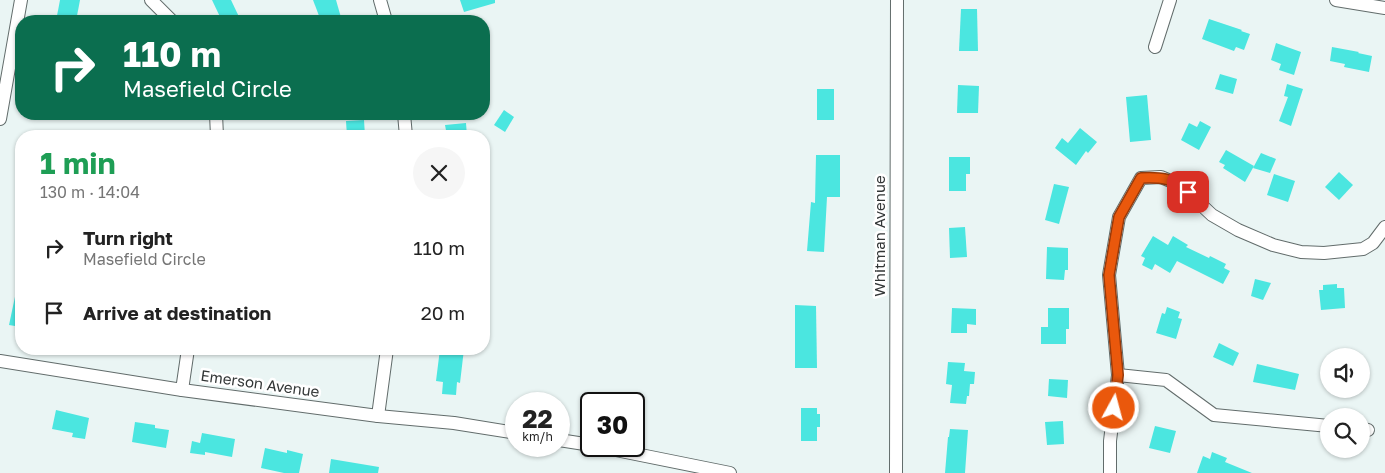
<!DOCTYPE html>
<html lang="en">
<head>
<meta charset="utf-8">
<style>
  :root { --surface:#fff; --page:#f6f6f6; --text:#222; --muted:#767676 }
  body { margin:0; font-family:"Golos Text",sans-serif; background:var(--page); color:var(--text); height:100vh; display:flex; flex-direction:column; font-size:19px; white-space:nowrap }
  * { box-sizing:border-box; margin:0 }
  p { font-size:16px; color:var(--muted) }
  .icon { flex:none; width:28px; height:28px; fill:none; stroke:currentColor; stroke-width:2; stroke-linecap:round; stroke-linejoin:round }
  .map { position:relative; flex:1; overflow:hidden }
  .side { position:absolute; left:15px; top:130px; width:475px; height:225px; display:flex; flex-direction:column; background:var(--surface); border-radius:20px; box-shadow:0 1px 4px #0004 }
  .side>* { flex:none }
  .top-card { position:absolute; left:15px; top:15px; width:475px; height:105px; border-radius:20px; box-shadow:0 1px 4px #0004; background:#0b6e4f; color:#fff; overflow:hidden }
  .controls { position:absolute; left:1320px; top:348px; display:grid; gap:10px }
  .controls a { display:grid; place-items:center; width:50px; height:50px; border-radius:50%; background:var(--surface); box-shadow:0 1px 4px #0004; font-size:25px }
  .speed { position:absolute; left:505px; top:392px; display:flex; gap:10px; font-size:25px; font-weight:700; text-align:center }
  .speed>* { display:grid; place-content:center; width:65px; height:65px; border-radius:50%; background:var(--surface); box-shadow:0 1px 4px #0004; line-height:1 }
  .speed small { font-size:12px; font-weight:400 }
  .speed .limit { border:2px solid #111; border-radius:8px; background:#fff; color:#111 }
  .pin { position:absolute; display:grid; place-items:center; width:42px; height:42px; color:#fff; margin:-21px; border-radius:10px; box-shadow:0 2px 8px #0006 }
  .me { position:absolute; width:55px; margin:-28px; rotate:7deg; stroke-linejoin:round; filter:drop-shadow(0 0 4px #0008) }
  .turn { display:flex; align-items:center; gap:18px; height:105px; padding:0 25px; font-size:22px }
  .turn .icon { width:65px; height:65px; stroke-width:2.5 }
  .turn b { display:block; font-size:35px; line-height:42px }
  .round { display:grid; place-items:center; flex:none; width:52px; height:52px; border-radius:26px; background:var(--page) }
  .summary { display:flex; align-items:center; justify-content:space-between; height:85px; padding:0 25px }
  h1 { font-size:30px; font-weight:700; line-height:38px; color:#1e9e55 }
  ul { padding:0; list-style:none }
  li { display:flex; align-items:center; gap:15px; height:65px; padding:0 25px }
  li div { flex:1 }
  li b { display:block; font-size:19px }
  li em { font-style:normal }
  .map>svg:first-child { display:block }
  .building { fill:#4be6e0 }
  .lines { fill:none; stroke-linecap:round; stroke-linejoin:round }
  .minor-casing { stroke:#626c6b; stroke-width:14 }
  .minor { stroke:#fff; stroke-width:12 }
  .route-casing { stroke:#983908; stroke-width:12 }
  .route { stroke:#ea580c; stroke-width:9 }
  .labels { text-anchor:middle; stroke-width:5; stroke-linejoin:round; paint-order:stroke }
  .street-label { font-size:15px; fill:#323636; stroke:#fff }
</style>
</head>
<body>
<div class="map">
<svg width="1385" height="473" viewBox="0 0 1385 473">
  <rect width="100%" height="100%" fill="#eaf5f4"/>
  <g class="building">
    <polygon points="60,0 80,0 76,21 56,21"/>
    <polygon points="212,0 231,0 241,21 222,21"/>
    <polygon points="313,0 336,0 342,21 321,21"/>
    <polygon points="460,0 495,0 495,3 464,12"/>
    <polygon points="961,9 977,9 978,51 959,51"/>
    <polygon points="1209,19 1242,30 1241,31 1250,34 1244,50 1236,47 1234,51 1202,39"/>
    <polygon points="1276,43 1301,52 1294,75 1279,70 1281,64 1271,60"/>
    <polygon points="1332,47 1359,52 1358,53 1372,56 1369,72 1344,67 1345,64 1330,61"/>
    <polygon points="1220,74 1237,79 1233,94 1215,89"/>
    <polygon points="1287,84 1303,89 1291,126 1279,121 1288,97 1284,96"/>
    <polygon points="958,85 979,86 978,113 957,113"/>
    <rect x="817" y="89" width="17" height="31"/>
    <polygon points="1147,95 1151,140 1130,142 1126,97"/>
    <polygon points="504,110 514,117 505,132 494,125"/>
    <polygon points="364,120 365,136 347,136 346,121"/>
    <polygon points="1200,121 1211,127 1199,150 1181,140 1189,123 1197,127"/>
    <polygon points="466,123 467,136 447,136 445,125"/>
    <polygon points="1080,128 1097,142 1088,153 1086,151 1076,165 1055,148 1062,138 1068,143"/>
    <polygon points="1226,150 1254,166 1245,182 1223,168 1225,165 1219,162"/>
    <polygon points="1261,153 1276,159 1270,173 1253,168"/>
    <polygon points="816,155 840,155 840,197 827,197 824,252 807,251 811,202 815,203"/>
    <polygon points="949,157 970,157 970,174 966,174 966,191 949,191"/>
    <polygon points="1339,172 1353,185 1339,200 1325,187"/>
    <polygon points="1274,174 1295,181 1288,202 1267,195"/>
    <polygon points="1054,184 1069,187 1059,224 1045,220"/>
    <polygon points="965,227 967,257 950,258 949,228"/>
    <polygon points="1153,236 1168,245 1173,236 1188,245 1186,247 1209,258 1210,256 1226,264 1224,268 1230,271 1223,284 1177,261 1170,273 1155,264 1152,270 1142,265 1145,258 1141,256"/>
    <polygon points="1047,247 1068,248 1068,270 1065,270 1064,280 1046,279"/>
    <polygon points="1255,279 1271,283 1263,300 1251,296"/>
    <polygon points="1337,284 1337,288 1344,288 1345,308 1321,310 1319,290 1323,290 1323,285"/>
    <polygon points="16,292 21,292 21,327 9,325"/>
    <polygon points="795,305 816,306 817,368 795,368"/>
    <polygon points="1167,307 1180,312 1178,318 1182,319 1176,339 1156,333 1162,313 1165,314"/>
    <polygon points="952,308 976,309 976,325 967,324 967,333 951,333"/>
    <polygon points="1048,308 1069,308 1069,329 1066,329 1066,344 1041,344 1041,327 1048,327"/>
    <polygon points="1219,343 1239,353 1233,366 1213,357"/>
    <polygon points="440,349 464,349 460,383 457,382 456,395 442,394 443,382 436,381"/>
    <polygon points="948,362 965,363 964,371 975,372 974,384 970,384 969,396 967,396 966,404 950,403 952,385 946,384"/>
    <polygon points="1257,364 1299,374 1295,390 1253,382"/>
    <polygon points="1049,379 1068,380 1067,398 1048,396"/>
    <polygon points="801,408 817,408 817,414 820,414 820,427 817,427 817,441 801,441"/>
    <polygon points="56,410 89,418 85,439 72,437 73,433 52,429"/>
    <polygon points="1063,421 1064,444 1047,445 1045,422"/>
    <polygon points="135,422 155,425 155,428 169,430 166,448 132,442"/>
    <polygon points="1155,426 1176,431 1170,453 1149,448"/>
    <polygon points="950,429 968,430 965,473 945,473 948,437 949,437"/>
    <polygon points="202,433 235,439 232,457 205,452 205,455 190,453 192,441 200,443"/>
    <polygon points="265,448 287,453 287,450 303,454 299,473 284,473 261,468"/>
    <polygon points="1212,452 1227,458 1225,462 1252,473 1197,473 1203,456 1210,459"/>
    <polygon points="331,459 379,467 378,473 329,473"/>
  </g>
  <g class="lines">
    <defs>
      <g id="minor">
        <polyline points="151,0 172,21"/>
        <polyline points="380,0 386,21"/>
        <polyline points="1336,0 1385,8"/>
        <polyline points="1155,47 1170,0"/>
        <polyline points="216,114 217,136"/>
        <polyline points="404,114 406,136"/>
        <polyline points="0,119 21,0"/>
        <polyline points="0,361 182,390 378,416 454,423 516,433"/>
        <polyline points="1118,375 1166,380 1214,415 1329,426"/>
        <polyline points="182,390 188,349"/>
        <polyline points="378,416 387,349"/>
        <polyline points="1361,429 1368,430"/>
        <polyline points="559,440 591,445"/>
        <polyline points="596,446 730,473"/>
        <polyline points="896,473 897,0"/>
        <polyline points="1110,473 1110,441 1118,375 1109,275 1119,217 1141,178 1161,177 1180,185 1212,215 1238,230 1273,245 1301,252 1324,253 1363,249 1373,243 1385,227"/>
      </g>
    </defs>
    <use href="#minor" class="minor-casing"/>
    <use href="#minor" class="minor"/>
  </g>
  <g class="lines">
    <defs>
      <path id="route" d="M1114 408 1118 375 1109 275 1119 217 1141 178C1161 177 1173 178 1188 192"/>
    </defs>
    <use href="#route" class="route-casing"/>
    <use href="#route" class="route"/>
  </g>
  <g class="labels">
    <g class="street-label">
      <text transform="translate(880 236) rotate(-90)" y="5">Whitman Avenue</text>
      <text transform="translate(260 384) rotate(8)" y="5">Emerson Avenue</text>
    </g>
  </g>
</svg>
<div class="controls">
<a><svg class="icon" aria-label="sound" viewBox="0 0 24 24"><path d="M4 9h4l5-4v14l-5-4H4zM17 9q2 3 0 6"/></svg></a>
<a><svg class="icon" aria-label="search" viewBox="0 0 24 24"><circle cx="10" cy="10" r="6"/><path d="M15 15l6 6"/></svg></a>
</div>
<div class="speed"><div>22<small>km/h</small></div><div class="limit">30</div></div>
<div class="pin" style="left:1188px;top:192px;background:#d93025"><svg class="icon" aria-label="arrive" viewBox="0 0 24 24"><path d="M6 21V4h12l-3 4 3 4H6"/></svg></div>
<svg class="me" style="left:1114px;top:408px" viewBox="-20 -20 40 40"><circle r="17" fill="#ea580c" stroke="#fff" stroke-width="3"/><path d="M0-11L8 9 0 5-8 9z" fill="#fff"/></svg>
<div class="top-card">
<div class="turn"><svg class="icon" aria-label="right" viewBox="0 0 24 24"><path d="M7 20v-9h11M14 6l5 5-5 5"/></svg><div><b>110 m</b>Masefield Circle</div></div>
</div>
<section class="side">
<div class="summary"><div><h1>1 min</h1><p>130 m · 14:04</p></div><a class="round"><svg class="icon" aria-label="close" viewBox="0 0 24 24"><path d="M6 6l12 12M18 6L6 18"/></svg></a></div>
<ul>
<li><svg class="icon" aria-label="right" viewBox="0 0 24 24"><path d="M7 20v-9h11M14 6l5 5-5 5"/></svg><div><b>Turn right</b><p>Masefield Circle</p></div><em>110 m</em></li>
<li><svg class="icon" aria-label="arrive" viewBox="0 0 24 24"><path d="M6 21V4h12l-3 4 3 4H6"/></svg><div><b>Arrive at destination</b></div><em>20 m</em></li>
</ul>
</section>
</div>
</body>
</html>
